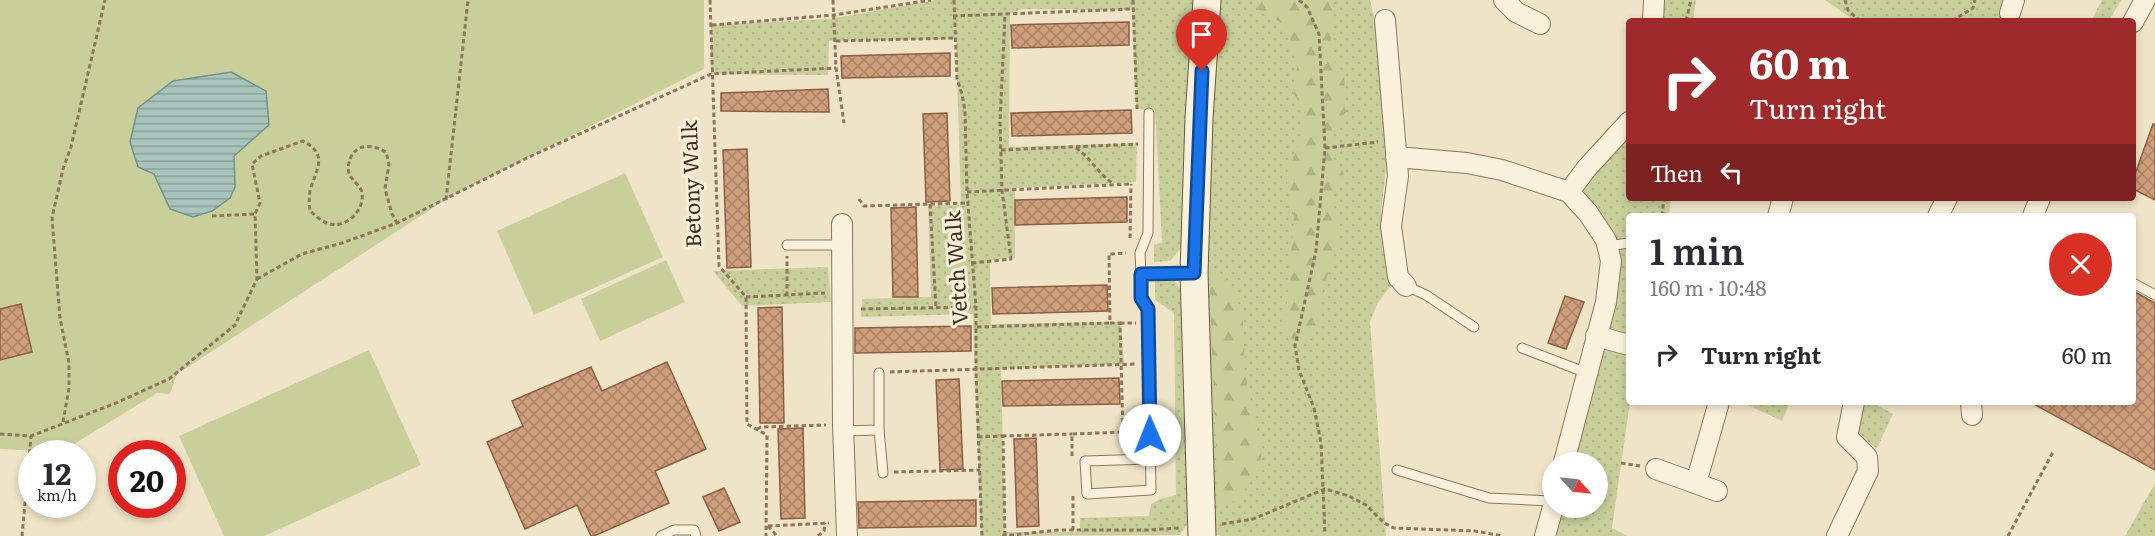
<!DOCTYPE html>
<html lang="en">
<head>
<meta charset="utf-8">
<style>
  :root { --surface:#fff; --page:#f7f7f7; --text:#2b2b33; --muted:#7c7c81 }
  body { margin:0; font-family:Literata,serif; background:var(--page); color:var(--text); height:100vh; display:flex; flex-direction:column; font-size:22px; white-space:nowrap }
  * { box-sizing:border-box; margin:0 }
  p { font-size:20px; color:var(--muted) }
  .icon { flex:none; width:33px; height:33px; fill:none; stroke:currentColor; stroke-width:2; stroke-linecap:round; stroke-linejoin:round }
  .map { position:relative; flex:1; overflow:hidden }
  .details { position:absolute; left:1626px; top:213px; width:510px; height:192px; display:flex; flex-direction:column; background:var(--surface); border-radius:6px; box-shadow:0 3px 9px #0003 }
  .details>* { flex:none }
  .hud { position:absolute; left:1626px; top:18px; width:510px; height:183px; border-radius:6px; box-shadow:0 3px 9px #0003; background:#9e2a2b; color:#fff; overflow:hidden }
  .needle { width:39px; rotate:117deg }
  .fabs { position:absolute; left:1542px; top:452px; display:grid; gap:12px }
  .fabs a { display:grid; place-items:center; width:66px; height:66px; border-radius:50%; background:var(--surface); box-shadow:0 3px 9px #0003; font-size:30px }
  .speed { position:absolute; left:18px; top:440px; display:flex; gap:12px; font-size:30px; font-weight:700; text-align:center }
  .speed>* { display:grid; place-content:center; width:78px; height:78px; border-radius:50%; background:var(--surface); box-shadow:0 3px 9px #0003; line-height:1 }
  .speed small { font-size:15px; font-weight:400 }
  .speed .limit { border:9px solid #d22; background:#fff; color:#111 }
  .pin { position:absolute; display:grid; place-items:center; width:51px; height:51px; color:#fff; margin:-62px -26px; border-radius:50% 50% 50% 0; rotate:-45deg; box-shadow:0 0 6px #0007 }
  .pin .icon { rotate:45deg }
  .me { position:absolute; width:66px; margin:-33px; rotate:359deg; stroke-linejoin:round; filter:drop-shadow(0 0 4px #0008) }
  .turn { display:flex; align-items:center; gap:21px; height:126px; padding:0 24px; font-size:27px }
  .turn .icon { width:78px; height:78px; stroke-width:2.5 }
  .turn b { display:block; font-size:42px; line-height:51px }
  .then { display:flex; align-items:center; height:57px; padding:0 24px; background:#0003; gap:12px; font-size:22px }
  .round { display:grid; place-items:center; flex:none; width:63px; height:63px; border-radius:32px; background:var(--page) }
  .head { display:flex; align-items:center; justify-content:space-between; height:102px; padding:0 24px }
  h1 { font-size:36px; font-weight:600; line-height:45px }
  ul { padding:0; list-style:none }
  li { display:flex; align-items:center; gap:18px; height:78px; padding:0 24px }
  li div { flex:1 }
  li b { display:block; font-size:22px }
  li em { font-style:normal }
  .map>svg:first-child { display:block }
  .grass { fill:url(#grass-dots) }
  .forest { fill:url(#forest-firs) }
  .park { fill:#c9cf9b }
  .water { fill:url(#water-rules); stroke:#6f938a; stroke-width:1.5 }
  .building { fill:url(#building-cross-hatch); stroke:#8d5f41; stroke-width:1.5 }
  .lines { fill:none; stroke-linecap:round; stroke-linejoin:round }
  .lane-casing { stroke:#8d765c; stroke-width:11 }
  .street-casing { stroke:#8d765c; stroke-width:22 }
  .secondary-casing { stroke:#6f573f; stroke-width:29 }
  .path { stroke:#8d765c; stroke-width:3; stroke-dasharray:4.5 3; stroke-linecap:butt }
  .lane { stroke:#faf1dc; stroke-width:9 }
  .street { stroke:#faf1dc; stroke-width:20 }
  .secondary { stroke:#faf1dc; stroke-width:27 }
  .route-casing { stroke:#114b97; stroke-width:15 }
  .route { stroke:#1a73e8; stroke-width:10 }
  .labels { text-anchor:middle; stroke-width:6; stroke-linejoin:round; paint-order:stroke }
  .street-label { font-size:21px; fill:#3d2e20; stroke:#f7eed8 }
</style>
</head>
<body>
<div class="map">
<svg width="2155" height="536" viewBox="0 0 2155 536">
  <defs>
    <pattern id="grass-dots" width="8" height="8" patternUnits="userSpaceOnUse" patternTransform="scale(1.5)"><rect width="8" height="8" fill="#c9cf9b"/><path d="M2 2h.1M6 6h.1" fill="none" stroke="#aeb285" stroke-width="1.8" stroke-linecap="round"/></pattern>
    <pattern id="forest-firs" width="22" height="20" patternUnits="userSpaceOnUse" patternTransform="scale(1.5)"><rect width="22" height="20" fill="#c9cf9b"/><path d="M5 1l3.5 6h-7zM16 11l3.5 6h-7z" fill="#aeb285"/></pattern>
    <pattern id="water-rules" width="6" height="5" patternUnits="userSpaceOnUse" patternTransform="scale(1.5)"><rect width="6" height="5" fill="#a9c4bc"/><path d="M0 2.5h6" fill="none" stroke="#8ba098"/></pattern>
    <pattern id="building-cross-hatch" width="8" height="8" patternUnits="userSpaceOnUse" patternTransform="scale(1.5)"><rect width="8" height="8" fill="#cf9f7d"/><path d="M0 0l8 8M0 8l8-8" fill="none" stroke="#a98266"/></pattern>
  </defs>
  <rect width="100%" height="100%" fill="#f0e4c8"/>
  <g class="grass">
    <polygon points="935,0 1194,0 1183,246 1170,261 1154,262 1154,245 1162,242 1155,110 1136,109 1132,10 1022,9 1010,14 1009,147 1137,143 1136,182 1015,188 1015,258 990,260 991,324 1121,322 1124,364 1001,369 1005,532 1080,532 1080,518 1149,516 1151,504 1160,499 1176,495 1174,313 1155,300 1155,279 1173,279 1185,296 1190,520 1180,535 981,536 973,314 861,317 862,299 931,297 928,206 961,205 956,39 829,41 828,75 711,74 711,25 830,19"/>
    <polygon points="1215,0 1370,0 1374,18 1388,151 1381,213 1386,233 1394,281 1377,304 1370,322 1386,536 1222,536 1217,535 1211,519 1201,330"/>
    <polygon points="1659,0 1696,0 1693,21 1658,21"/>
    <polygon points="1825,0 2005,0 1999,21 1855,21"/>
    <polygon points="2102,0 2121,0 2109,21 2091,21"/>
    <polygon points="1629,135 1629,198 1671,198 1669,216 1629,216 1630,402 1612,528 1628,536 1558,536 1552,533 1558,507 1598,507 1598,462 1569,462 1615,304 1619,277 1618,255 1583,191 1586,180"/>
    <polygon points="828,267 831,302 742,306 713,271"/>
    <polygon points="1741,402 1790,402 1782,421"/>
    <polygon points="1867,402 1871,402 1893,414 1877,448 1855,435 1861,406"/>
    <polygon points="2155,483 2155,536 2125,536"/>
  </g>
  <g class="forest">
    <polygon points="1252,0 1330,0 1334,10 1329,55 1344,72 1346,112 1332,129 1332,156 1344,173 1339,185 1330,196 1341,230 1319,304 1318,323 1313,338 1300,343 1284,335 1294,218 1286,174 1303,136 1304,109 1292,91 1298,62 1284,24 1260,12"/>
    <polygon points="1209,270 1219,271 1236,298 1243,321 1245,374 1254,414 1262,437 1260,471 1236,501 1218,505"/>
  </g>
  <g class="park">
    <polygon points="0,0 704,0 704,69 453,195 177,374 170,394 157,393 61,452 0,449"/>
    <polygon points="625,173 663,257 534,315 497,231"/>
    <polygon points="666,260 685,302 600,341 581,299"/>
    <polygon points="369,350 421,465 264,536 224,536 179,436"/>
  </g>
  <polygon class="water" points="231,72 266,91 269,125 234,156 235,187 230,198 212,211 193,217 170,209 154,174 138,167 130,142 138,108 173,81"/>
  <g class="building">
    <polygon points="1129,22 1129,45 1012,48 1011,25"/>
    <polygon points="950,53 950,76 842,78 841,56"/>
    <polygon points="828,89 829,112 721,111 721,93"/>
    <polygon points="1131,110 1132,133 1012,136 1011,113"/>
    <polygon points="947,113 950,201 926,202 923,114"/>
    <polygon points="2153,124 2155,124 2155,200 2133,189 2133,180"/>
    <polygon points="747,149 751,267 727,268 723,150"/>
    <polygon points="1127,197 1127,222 1015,225 1015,200"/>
    <polygon points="916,207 918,297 893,297 891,208"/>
    <polygon points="1107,285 1108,311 993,314 992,288"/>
    <polygon points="2133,291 2155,303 2155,470 2030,402 2133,402"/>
    <polygon points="1565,296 1584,302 1566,349 1548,343"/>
    <polygon points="21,304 32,352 0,360 0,309"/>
    <polygon points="782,307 784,423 760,423 758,308"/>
    <polygon points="971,326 971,351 855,353 855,328"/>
    <polygon points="667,362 706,449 655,471 669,503 594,536 591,536 577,505 525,529 487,442 523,426 512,401 591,367 602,391"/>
    <polygon points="1119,378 1120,404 1003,406 1002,381"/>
    <polygon points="959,379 963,469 940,470 936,380"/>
    <polygon points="803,428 805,518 781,519 778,429"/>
    <polygon points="1036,438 1039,526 1017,527 1014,439"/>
    <polygon points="724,488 740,522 719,531 703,497"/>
    <polygon points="976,500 976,526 859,528 858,502"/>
  </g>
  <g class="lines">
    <defs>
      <g id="lane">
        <polyline points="1149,113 1148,233 1140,253 1141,274 1141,298 1148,309 1151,490 1087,494 1085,461 1151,459"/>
        <polyline points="787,245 841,245"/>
        <polyline points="1607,246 1629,243"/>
        <polyline points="1141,274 1192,273"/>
        <polyline points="2133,283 2155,295"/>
        <polyline points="1406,286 1426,295 1474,327"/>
        <polyline points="1522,348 1587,373"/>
        <polyline points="879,373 879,430 883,473"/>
        <polyline points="843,431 879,430"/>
        <polyline points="1397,470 1489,498 1552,501"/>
        <polyline points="661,536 674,530 694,530 696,536"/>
      </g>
      <g id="street">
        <polyline points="1504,0 1516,12 1540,24"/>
        <polyline points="2010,13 2014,0"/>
        <polyline points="1385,20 1398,176 1391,226 1398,277 1406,286"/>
        <polyline points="1653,21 1654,0"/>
        <polyline points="2133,22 2145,0"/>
        <polyline points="1396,157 1467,163 1502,170 1569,192 1588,213 1606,240 1611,261 1606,302 1564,462"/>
        <polyline points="1569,192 1586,169 1629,122"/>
        <polyline points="1778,216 1783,198"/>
        <polyline points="1938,216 1947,198"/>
        <polyline points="2033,216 2040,198"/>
        <polyline points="842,224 843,425 847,536"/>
        <polyline points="1596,336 1629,345"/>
        <polyline points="1971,402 1972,415"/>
        <polyline points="1656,469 1717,491"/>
        <polyline points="1696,483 1719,402"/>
        <polyline points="1545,536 1553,507"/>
        <polyline points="1837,536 1868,471 1867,457 1847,437 1854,402"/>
      </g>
      <polyline id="secondary" points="1202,536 1194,273 1199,118 1207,0"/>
    </defs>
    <use href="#lane" class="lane-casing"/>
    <use href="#street" class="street-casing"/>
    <use href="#secondary" class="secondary-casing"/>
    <g class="path">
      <polyline points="710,0 719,266 746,297 747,424 767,435 766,536"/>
      <polyline points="833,0 836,68 844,123"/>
      <polyline points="954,0 957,79 962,94 965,111 967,192 976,307 976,373 982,536"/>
      <polyline points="1133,0 1137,109"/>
      <polyline points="1299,0 1307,7 1319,34 1325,148 1316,251 1295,346 1299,370 1314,408 1321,443 1325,533"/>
      <polyline points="1845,0 1848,10 1860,21"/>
      <polyline points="953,16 1133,9"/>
      <polyline points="1686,21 1691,0"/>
      <polyline points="1952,21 1973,8 1975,0"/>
      <polyline points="712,25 834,15 931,0"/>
      <polyline points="836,41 955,38"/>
      <path d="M1076 148C1091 158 1099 175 1114 184"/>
      <polyline points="1325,148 1378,142"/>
      <polyline points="1001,150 1138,144"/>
      <polyline points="967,192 1130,184"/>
      <polyline points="859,199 864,206 967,203"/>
      <polyline points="446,200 468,0"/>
      <polyline points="930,204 936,308"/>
      <polyline points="212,216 255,214"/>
      <polyline points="1662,216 1664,198"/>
      <polyline points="1130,238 1131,184"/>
      <polyline points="972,263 1011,259 1002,190 1000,123 1005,14"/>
      <polyline points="257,279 302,254 342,243 397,223 529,157 711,74 836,68"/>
      <polyline points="787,296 787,256"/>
      <polyline points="746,297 825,293"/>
      <polyline points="861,309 976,307"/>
      <polyline points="1120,323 1136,323"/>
      <polyline points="977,327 1110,323"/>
      <polyline points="890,372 1135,364"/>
      <polyline points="63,422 69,388 69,363 60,318 52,218 63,169 71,147 105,0"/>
      <polyline points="757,429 761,427 826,425"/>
      <path d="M0 434 31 436 116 403 169 379 235 325 257 279 255 214 260 203 252 164 261 156 303 141C330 155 315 171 310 191 309 198 309 204 310 211 316 216 322 222 330 224 347 228 365 210 362 192 360 185 351 180 349 173 347 168 349 163 350 159 357 142 373 145 386 152L389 164 385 189 392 214 397 223"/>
      <polyline points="1002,436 1072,434"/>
      <polyline points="978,437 1003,436 1005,536"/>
      <polyline points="1072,456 1072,434 1123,432 1120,323 1110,323 1109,254 1126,253"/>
      <polyline points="1621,463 1640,466"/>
      <polyline points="894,472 980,470"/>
      <polyline points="1073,496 1073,530"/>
      <polyline points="1222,524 1253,519 1325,489 1349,496 1366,505 1384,523 1394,528 1475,531 1503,536"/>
      <polyline points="768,526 829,523"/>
      <polyline points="768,526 777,536"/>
      <polyline points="22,536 31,436"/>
      <polyline points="818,536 824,531 825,523"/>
      <polyline points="1002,536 1059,530 1147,530 1180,528"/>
      <polyline points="2008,536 2053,452"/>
    </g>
    <use href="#lane" class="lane"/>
    <use href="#street" class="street"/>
    <use href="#secondary" class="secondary"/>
  </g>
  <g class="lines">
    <defs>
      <polyline id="route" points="1150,435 1148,309 1141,298 1141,274 1194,273 1202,71"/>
    </defs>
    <use href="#route" class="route-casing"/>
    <use href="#route" class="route"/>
  </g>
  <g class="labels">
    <g class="street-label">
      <text transform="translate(692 184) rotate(-92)" y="7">Betony Walk</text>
      <text transform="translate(957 268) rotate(-94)" y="7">Vetch Walk</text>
    </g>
  </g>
</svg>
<div class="fabs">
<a><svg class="needle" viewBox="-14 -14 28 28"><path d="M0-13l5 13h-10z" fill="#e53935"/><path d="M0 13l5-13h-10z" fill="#7c7c81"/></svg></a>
</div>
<div class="speed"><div>12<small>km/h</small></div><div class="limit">20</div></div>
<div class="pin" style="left:1202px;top:71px;background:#d93025"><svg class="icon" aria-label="arrive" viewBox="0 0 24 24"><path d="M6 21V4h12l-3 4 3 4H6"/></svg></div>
<svg class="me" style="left:1150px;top:435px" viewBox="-20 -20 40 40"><circle r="19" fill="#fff"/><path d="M0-13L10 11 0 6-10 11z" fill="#1a73e8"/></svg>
<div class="hud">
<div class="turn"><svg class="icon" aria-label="right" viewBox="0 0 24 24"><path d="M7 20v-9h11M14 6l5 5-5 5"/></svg><div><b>60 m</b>Turn right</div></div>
<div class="then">Then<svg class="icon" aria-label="left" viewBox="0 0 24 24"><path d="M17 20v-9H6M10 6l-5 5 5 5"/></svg></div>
</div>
<section class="details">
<div class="head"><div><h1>1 min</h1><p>160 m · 10:48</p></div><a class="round" style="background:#d93025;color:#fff"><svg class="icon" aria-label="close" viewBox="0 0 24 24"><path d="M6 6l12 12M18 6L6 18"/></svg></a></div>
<ul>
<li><svg class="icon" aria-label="right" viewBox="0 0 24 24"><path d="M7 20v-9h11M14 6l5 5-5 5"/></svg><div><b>Turn right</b></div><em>60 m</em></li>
</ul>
</section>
</div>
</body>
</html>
